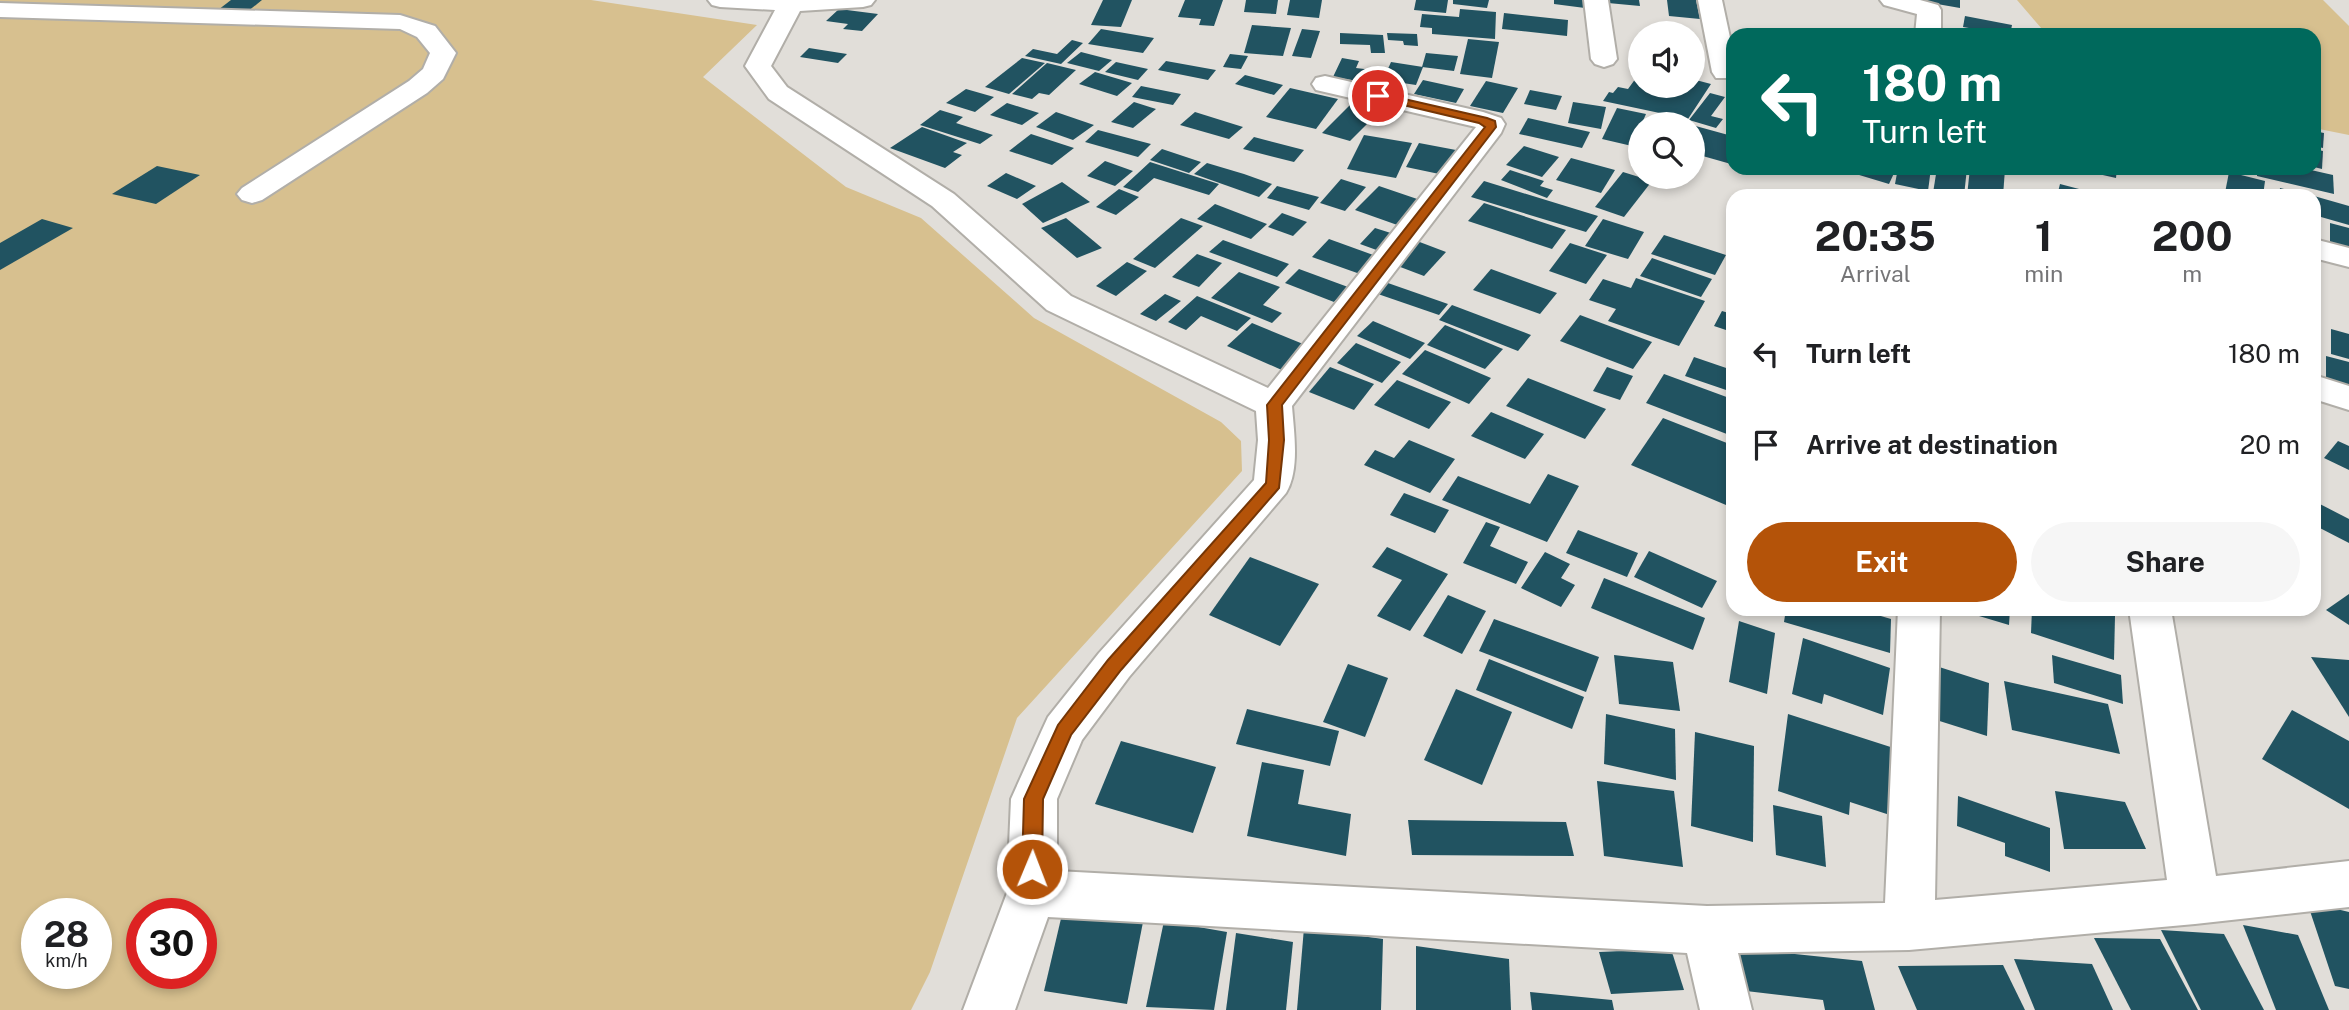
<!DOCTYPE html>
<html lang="en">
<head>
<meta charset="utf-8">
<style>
  :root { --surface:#fff; --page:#f6f6f6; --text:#202124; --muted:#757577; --accent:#b45309 }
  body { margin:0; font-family:"Public Sans",sans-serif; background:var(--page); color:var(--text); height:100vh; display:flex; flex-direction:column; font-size:26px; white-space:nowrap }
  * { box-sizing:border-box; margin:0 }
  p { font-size:23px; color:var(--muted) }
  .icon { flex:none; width:38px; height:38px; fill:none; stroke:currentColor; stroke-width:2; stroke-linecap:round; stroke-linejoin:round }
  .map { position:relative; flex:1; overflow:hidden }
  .sheet { position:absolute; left:1726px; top:189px; width:595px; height:427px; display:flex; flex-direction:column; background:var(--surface); border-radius:21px; box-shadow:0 4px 10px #0003 }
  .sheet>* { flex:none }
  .guide { position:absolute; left:1726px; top:28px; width:595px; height:147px; border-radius:21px; box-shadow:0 4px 10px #0003; background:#00695c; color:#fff; overflow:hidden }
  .fabs { position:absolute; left:1628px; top:21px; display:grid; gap:14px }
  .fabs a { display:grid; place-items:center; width:77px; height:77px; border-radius:50%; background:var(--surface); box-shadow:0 4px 10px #0003; font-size:35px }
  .speed { position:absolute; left:21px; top:898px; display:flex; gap:14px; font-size:35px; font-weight:700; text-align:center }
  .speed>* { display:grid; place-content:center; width:91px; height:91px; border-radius:50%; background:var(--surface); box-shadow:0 4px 10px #0003; line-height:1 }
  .speed small { font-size:18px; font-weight:400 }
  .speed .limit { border:10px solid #d22; background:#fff; color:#111 }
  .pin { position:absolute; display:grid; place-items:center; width:60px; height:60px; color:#fff; margin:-30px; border:4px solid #fff; border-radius:50%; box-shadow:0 2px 7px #0007 }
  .me { position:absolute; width:77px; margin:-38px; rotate:1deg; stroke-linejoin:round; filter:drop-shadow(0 0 5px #0008) }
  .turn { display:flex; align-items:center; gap:24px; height:147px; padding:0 21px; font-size:32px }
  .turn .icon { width:91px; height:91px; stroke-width:2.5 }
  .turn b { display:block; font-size:49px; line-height:60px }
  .eta { display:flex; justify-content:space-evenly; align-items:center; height:119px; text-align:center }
  .eta b { font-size:42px; font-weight:700; line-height:49px }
  .primary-button { display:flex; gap:14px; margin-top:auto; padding:14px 21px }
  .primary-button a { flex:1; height:80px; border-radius:42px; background:var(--accent); color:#fff; font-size:28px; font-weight:700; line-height:80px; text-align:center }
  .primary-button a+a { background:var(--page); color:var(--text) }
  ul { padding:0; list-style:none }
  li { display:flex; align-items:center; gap:21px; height:91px; padding:0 21px }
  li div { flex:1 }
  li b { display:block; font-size:26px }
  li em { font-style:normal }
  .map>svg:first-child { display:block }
  .green { fill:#d7c08f; fill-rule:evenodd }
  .building { fill:#215361 }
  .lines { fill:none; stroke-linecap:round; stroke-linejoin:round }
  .minor-casing { stroke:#b1aea8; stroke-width:4 }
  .minor { fill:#fff; fill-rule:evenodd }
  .route { fill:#b45309; stroke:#753606; stroke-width:2 }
</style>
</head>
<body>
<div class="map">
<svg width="2349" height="1010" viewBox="0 0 2349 1010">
  <rect width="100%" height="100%" fill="#e1ded9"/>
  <g class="green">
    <path d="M0 0H591L757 25 703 77 846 187 921 218 1034 318 1221 422 1241 441 1242 471 1017 718 930 972 911 1010H0ZM37 914H96V973H37ZM142 914H201V973H142Z"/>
    <polygon points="2017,0 2323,0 2349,26 2349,135 2314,128 2314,35 2068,35 2042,29"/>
  </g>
  <g class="building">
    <polygon points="231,0 262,0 247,12 218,10"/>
    <polygon points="1103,0 1132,0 1121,27 1091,25"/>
    <polygon points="1185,0 1223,0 1214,26 1199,25 1201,19 1178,17"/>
    <polygon points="1246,0 1278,0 1276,14 1244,12"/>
    <polygon points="1290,0 1322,0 1319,18 1287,15"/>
    <polygon points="1416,0 1448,0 1446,13 1414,10"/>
    <polygon points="1453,0 1489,0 1487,8 1453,4"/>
    <polygon points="1554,0 1585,0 1585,8 1554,4"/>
    <polygon points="1607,0 1639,0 1640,6 1608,3"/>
    <polygon points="1667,0 1696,0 1700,19 1669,16"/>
    <polygon points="1920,0 1960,0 1960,8 1920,1"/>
    <polygon points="839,9 878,14 862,31 843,29 848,24 826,21"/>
    <polygon points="1460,9 1496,12 1495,39 1432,34 1432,28 1420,27 1422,14 1459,17"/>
    <polygon points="1504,13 1568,20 1567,36 1502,29"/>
    <polygon points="1965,16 2012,25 2010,35 1963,27"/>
    <polygon points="1252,25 1291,28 1283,56 1244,53"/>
    <polygon points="1101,29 1154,38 1143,53 1088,44"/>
    <polygon points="1302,29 1320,31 1311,58 1292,56"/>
    <polygon points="1340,33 1383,35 1385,53 1371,53 1370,45 1340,44"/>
    <polygon points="1387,33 1417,34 1418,46 1404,45 1403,41 1388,40"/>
    <polygon points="1468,39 1499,42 1492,78 1460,74"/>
    <polygon points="1072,40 1083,43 1061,64 1025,56 1033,49 1057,54"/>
    <polygon points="1634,47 1640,48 1640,64 1629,62"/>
    <polygon points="809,48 847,54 838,63 800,57"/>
    <polygon points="1081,52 1112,60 1099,71 1067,63"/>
    <polygon points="1426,53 1458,56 1454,71 1422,67"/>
    <polygon points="1230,54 1248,56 1241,69 1223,67"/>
    <polygon points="1022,58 1045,63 1009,94 985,87"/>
    <polygon points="1342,58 1359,61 1356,68 1381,71 1376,84 1333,77"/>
    <polygon points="1166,61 1216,70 1208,80 1158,70"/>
    <polygon points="1116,62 1148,69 1138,80 1105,72"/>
    <polygon points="1391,62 1423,67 1416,85 1383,80"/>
    <polygon points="1047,63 1076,70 1049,95 1039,93 1032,99 1012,94"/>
    <polygon points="1095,72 1132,83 1117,96 1079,84"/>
    <polygon points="1245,75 1283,85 1274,95 1235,84"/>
    <polygon points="1636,78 1640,79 1640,86 1659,86 1657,89 1678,94 1684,86 1692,86 1692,79 1711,84 1688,119 1603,101 1609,92 1613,93 1618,87 1628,89"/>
    <polygon points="1423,80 1464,89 1456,103 1414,94"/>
    <polygon points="1486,81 1518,88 1503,113 1470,106"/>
    <polygon points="1141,86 1181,94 1173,105 1132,97"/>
    <polygon points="1290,88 1338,99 1316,129 1266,117"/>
    <polygon points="966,89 994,97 975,112 946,103"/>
    <polygon points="1530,90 1562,96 1556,110 1524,104"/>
    <polygon points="1710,93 1725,97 1711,116 1723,119 1716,128 1689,120"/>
    <polygon points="1134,102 1156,109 1133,128 1111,122"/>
    <polygon points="1353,102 1381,110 1350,141 1322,133"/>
    <polygon points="1573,102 1606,107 1601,129 1568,123"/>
    <polygon points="1007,103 1039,113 1022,125 990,115"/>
    <polygon points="1617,108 1646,114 1632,146 1602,139"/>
    <polygon points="940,110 963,117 956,123 993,135 980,144 920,125"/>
    <polygon points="1056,112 1094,125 1073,140 1036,127"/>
    <polygon points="1195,112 1243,127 1229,139 1180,125"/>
    <polygon points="1528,118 1590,132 1582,148 1519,134"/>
    <polygon points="1692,125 1732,136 1731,164 1692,153"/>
    <polygon points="922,127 967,143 953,152 962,155 945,168 890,148"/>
    <polygon points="1098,130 1151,144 1138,157 1085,142"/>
    <polygon points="2314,131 2324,133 2323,148 2314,146"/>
    <polygon points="1031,134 1074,148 1052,165 1009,151"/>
    <polygon points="1364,135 1412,143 1396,178 1347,169"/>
    <polygon points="1254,137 1304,150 1294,162 1243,149"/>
    <polygon points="1419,143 1456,150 1444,175 1406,167"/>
    <polygon points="1524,146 1559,157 1542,177 1506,165"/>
    <polygon points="1162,149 1201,162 1189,173 1150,160"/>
    <polygon points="2314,149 2323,151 2322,169 2314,167"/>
    <polygon points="1571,158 1615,170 1601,193 1556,180"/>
    <polygon points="1105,161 1133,171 1115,186 1087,176"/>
    <polygon points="1150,162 1219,184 1209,195 1154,178 1138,192 1123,187"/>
    <polygon points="1207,163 1244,174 1272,184 1259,197 1194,174"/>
    <polygon points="157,166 200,175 156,204 112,194"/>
    <polygon points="1836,168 1886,168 1895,171 1889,184"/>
    <polygon points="1898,168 1931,168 1928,191 1895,184"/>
    <polygon points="1937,168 1967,168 1964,196 1933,193"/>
    <polygon points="1970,168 2005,169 2003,196 1967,196"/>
    <polygon points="2076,168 2117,168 2116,178 2076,169"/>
    <polygon points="2257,168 2302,168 2333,175 2334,194 2257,176"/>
    <polygon points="1510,170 1544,181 1540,186 1553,190 1547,198 1501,180"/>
    <polygon points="1623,172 1652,181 1624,217 1595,207"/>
    <polygon points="2229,172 2265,181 2263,196 2225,193"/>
    <polygon points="1006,173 1036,186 1017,199 987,186"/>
    <polygon points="1341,179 1366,187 1345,211 1320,203"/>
    <polygon points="1484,181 1598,216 1586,232 1471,197"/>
    <polygon points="1062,182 1090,202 1043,223 1022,204"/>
    <polygon points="2060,184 2102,195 2101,196 2057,196"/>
    <polygon points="1277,186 1319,197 1309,210 1267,198"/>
    <polygon points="1379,186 1426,202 1403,227 1355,210"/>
    <polygon points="2280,188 2308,195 2308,196 2279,196"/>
    <polygon points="1119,189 1139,197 1116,215 1096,207"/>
    <polygon points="2314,196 2349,206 2349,225 2314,215"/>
    <polygon points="1484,203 1566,230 1552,249 1468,221"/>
    <polygon points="1215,204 1267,224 1251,239 1197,219"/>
    <polygon points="1282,213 1307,222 1293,236 1268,227"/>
    <polygon points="1066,218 1102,248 1077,258 1041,228"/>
    <polygon points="1181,218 1203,226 1155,268 1133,259"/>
    <polygon points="42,219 73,228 0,270 0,243"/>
    <polygon points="1603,219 1644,232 1628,259 1585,246"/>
    <polygon points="2330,223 2349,228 2349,253 2330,248"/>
    <polygon points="1375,228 1397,235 1382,252 1360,244"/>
    <polygon points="1664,235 1726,255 1715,275 1651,254"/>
    <polygon points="1329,239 1376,256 1360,274 1312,257"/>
    <polygon points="1223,240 1289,264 1277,277 1209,252"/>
    <polygon points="1417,241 1446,252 1424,276 1395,265"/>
    <polygon points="1570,243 1607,255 1586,284 1549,271"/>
    <polygon points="1197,254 1222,263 1199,287 1172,277"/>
    <polygon points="1652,258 1712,279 1701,297 1640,276"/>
    <polygon points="1127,262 1147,271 1116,296 1096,286"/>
    <polygon points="1299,269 1348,287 1334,302 1285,283"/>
    <polygon points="1491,269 1557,293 1540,314 1473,290"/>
    <polygon points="1239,272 1280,287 1263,305 1282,313 1272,323 1211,298"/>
    <polygon points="1636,278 1705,301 1679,346 1608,321 1616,309 1589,300 1603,279 1631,288"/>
    <polygon points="1385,282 1448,304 1439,315 1375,293"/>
    <polygon points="1165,294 1181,301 1156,321 1140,314"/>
    <polygon points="1197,296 1251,318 1237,331 1201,316 1186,330 1168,322"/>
    <polygon points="1452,305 1531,335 1518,351 1439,320"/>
    <polygon points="1722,311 1732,314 1732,332 1714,326"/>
    <polygon points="1580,315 1652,342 1633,369 1560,341"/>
    <polygon points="1373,321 1425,343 1410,359 1357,336"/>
    <polygon points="1252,323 1308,346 1284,371 1227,346"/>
    <polygon points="1445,325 1503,349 1485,369 1427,345"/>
    <polygon points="2331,329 2349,334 2349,359 2331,354"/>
    <polygon points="1356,343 1401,362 1382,383 1337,363"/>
    <polygon points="1425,350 1491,378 1469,404 1402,374"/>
    <polygon points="2326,356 2349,362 2349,385 2326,378"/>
    <polygon points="1694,357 1732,370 1732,392 1685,376"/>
    <polygon points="1330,367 1374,384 1354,410 1309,392"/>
    <polygon points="1607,367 1633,376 1620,400 1593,391"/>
    <polygon points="1664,374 1732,399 1732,436 1646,403"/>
    <polygon points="1528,378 1606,409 1585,439 1506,406"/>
    <polygon points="1397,380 1451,402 1429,429 1374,405"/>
    <polygon points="1491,412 1544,434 1525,459 1471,436"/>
    <polygon points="1663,418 1732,445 1732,493 1726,505 1631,465"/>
    <polygon points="1409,440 1455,459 1430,493 1364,465 1375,450 1394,458"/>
    <polygon points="2338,441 2349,446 2349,470 2324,458"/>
    <polygon points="1548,474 1579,486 1547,542 1442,500 1458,476 1530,504"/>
    <polygon points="1404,493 1449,510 1435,533 1390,515"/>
    <polygon points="2314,501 2349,519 2349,543 2314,525"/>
    <polygon points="1486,522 1500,527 1490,546 1528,562 1516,584 1463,563"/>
    <polygon points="1578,530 1638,553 1627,577 1566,553"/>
    <polygon points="1387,547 1448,574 1410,631 1377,616 1402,580 1372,567"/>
    <polygon points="1649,551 1717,581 1702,608 1634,577"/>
    <polygon points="1545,552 1570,564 1561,578 1575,585 1561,607 1521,588"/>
    <polygon points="1250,557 1319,584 1280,646 1209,615"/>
    <polygon points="1604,578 1705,618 1693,650 1591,608"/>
    <polygon points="2349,594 2349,625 2326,610"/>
    <polygon points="1448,595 1486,611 1462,654 1423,636"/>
    <polygon points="1786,609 1857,609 1891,619 1890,653 1784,622"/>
    <polygon points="1959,609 2010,609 2009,625 1959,610"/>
    <polygon points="2032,609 2093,609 2115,616 2114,660 2031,633"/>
    <polygon points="1494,619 1599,657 1586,692 1479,651"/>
    <polygon points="1739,621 1775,633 1767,694 1729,682"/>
    <polygon points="1803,638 1890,668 1883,715 1824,694 1822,704 1792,694"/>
    <polygon points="1614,655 1673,662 1680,711 1619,704"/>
    <polygon points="2052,655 2121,675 2123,704 2054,683"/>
    <polygon points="2311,657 2349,660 2349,717"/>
    <polygon points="1489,659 1584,697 1572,729 1476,690"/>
    <polygon points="1348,664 1388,678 1365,737 1323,722"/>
    <polygon points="1933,665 1989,683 1987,736 1930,718"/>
    <polygon points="2004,681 2108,704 2120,754 2012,730"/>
    <polygon points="1456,689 1512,712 1482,785 1424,760"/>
    <polygon points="1247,709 1339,731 1330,766 1236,744"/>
    <polygon points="2292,710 2349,741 2349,809 2262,759"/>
    <polygon points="1606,714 1675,729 1676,780 1604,764"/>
    <polygon points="1788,714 1903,751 1899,818 1850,802 1849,815 1778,791"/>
    <polygon points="1695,732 1754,746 1753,842 1691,826"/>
    <polygon points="1121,741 1216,767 1193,833 1095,804"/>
    <polygon points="1262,762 1304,770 1298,804 1351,814 1346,856 1247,836"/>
    <polygon points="1597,781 1674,791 1683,867 1604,856"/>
    <polygon points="2055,791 2125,802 2146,849 2064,849"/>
    <polygon points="1958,796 2050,828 2050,872 2005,856 2005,843 1957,826"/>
    <polygon points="1773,805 1822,816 1826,867 1776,855"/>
    <polygon points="1408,820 1566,822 1574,856 1412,855"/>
    <polygon points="2307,902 2349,912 2349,989 2335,986"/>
    <polygon points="1063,910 1143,922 1127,1004 1044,991"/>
    <polygon points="1164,921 1227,932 1214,1010 1146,1007"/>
    <polygon points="2243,925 2298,935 2329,1010 2276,1010"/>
    <polygon points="1304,928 1383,939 1381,1010 1297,1010"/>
    <polygon points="2161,930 2224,934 2264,1010 2201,1010"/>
    <polygon points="1236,933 1293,942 1286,1010 1226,1010"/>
    <polygon points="2094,938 2160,939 2198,1010 2131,1010"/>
    <polygon points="1416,946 1509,959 1511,1010 1416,1010"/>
    <polygon points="1737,948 1862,961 1875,1010 1825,1010 1823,1000 1746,991"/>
    <polygon points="1671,949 1684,990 1611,994 1599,952"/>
    <polygon points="2014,959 2092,964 2113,1010 2035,1010"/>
    <polygon points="2003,965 2025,1010 1917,1010 1898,966"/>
    <polygon points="1530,992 1612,1000 1614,1010 1532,1010"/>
  </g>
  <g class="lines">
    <defs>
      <g id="minor">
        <path d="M708 0H875L871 5 863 7 800 11 771 66 787 87 954 194 1071 296 1268 388 1476 127 1316 90 1312 84 1316 78 1325 76 1483 112 1501 118 1505 124 1501 133 1292 406C1294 433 1300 470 1286 493L1129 677 1082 740 1057 799V871L1707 906 1885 903 1898 609H1940L1935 900 2167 880 2129 609H2171L2216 876 2349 861V907L2195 924 1909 950 1738 953 1752 1010H1700L1687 953 1048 917 1015 1010H963L1007 893 1011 799 1042 730 1048 717 1099 653 1254 480 1258 440 1256 411 1047 310 932 206 769 99 745 66 775 10 720 7 712 5Z"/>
        <polygon points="1584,0 1608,0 1617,59 1613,64 1604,67 1595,64 1591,59"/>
        <polygon points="1698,0 1722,0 1732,47 1732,78 1716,78 1712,72"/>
        <polygon points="1880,0 1920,0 1938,5 1941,10 1941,35 1915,35 1917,14 1884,5"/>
        <polygon points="0,3 400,15 435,26 456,53 443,79 427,93 262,200 252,203 242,200 237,194 242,188 409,81 423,69 430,53 417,37 400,29 0,17"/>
        <polygon points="2314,239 2349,248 2349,267 2314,258"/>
        <polygon points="2314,375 2349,386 2349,410 2314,399"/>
      </g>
    </defs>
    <use href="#minor" class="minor-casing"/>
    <use href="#minor" class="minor"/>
  </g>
  <polygon class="route" points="1378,93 1487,118 1495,121 1496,127 1282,405 1284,440 1279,488 1121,670 1071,735 1043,799 1042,869 1039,876 1032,878 1025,876 1022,869 1024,799 1058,725 1108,660 1266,483 1269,440 1267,405 1485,127 1479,123 1374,98 1372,96"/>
</svg>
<div class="fabs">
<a><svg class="icon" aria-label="sound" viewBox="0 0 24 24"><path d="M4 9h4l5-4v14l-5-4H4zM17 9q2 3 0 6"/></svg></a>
<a><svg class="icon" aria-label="search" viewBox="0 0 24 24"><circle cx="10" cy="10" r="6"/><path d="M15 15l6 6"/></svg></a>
</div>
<div class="speed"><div>28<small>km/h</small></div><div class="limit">30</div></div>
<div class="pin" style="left:1378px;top:96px;background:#d93025"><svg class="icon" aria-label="arrive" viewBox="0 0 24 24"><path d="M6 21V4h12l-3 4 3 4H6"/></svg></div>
<svg class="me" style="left:1032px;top:869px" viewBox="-20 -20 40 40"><circle r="17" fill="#b45309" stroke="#fff" stroke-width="3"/><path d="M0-11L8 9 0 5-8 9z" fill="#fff"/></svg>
<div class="guide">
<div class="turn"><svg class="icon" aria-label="left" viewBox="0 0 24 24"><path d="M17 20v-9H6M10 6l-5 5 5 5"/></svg><div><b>180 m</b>Turn left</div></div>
</div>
<section class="sheet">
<div class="eta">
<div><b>20:35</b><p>Arrival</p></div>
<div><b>1</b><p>min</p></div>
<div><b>200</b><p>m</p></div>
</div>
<ul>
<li><svg class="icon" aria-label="left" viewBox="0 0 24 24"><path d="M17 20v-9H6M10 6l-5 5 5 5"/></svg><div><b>Turn left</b></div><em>180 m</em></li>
<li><svg class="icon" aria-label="arrive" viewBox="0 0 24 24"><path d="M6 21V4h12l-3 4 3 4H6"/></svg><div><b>Arrive at destination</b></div><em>20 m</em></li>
</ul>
<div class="primary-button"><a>Exit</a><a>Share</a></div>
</section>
</div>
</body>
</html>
